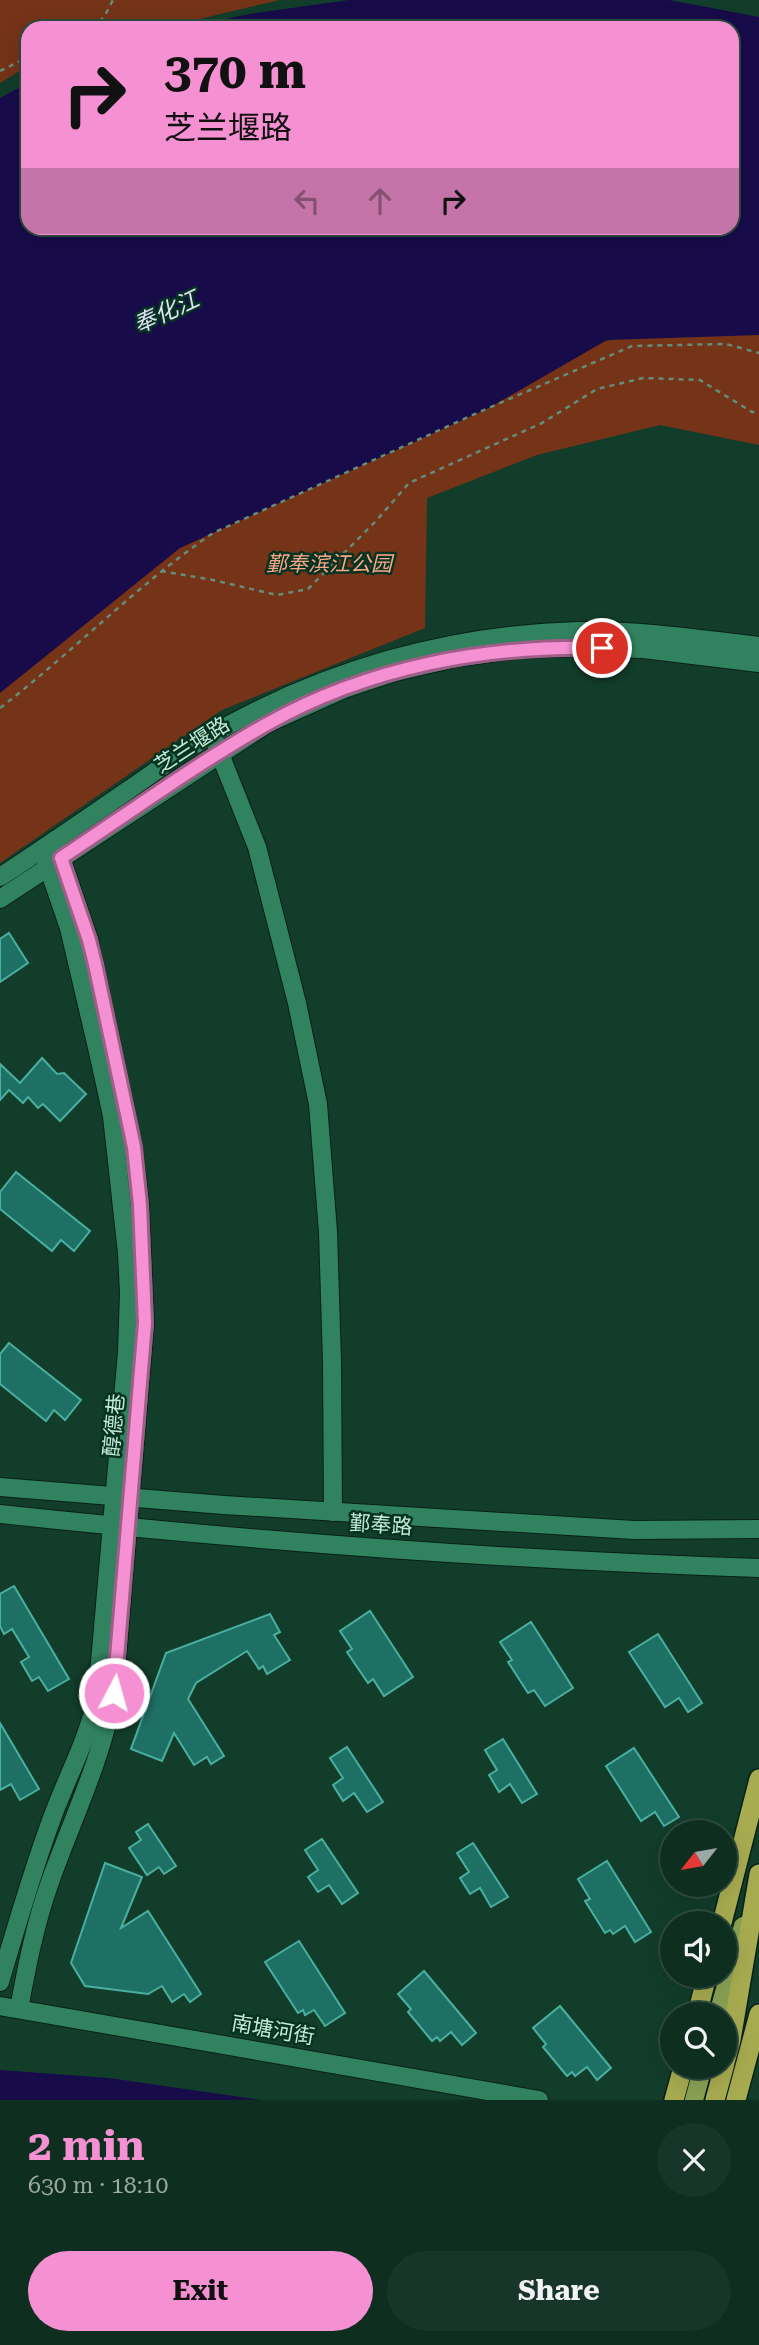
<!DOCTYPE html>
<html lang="en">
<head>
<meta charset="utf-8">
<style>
  :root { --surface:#0e2e20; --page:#173629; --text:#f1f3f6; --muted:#9ba8a5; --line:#2e4a3e; --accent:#f591d2 }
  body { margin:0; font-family:"Roboto Serif","Noto Sans SC",serif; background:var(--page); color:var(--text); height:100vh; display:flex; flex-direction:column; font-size:26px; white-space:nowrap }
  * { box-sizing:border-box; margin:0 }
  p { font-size:23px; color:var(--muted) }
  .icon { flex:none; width:38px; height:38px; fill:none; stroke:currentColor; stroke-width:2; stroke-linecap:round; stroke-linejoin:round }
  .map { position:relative; height:2100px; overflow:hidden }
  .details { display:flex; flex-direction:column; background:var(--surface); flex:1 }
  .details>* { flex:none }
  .banner { position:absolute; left:21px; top:21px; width:718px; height:214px; border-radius:21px; box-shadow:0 7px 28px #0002,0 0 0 2px var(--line); background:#f591d2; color:#111; overflow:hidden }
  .needle { width:46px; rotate:239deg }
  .controls { position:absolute; left:660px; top:1820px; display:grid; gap:14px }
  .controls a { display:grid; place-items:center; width:77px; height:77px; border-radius:50%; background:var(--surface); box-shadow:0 7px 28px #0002,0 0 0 2px var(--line); font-size:35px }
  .pin { position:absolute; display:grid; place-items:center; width:60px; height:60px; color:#fff; margin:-30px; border:4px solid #fff; border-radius:50%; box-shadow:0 2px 7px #0007 }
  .me { position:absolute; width:77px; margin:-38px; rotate:6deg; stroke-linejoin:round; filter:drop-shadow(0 0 5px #0008) }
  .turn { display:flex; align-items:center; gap:24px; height:147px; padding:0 28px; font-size:32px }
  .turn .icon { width:91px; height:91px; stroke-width:2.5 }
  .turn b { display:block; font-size:49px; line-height:60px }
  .lanes { display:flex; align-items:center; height:66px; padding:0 28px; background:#0003; justify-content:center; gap:35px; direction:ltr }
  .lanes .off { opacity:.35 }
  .round { display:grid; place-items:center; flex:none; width:74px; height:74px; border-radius:37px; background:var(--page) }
  .headline { display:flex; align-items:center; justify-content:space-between; height:119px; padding:0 28px }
  h1 { font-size:42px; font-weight:700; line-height:52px; color:var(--accent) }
  .button { display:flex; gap:14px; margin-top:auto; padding:14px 28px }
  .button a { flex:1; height:80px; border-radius:42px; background:var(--accent); color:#111; font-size:28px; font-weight:700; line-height:80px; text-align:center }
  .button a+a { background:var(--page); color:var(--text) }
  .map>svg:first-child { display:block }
  .green { fill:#753318 }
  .water { fill:#170b4a }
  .building { fill:#1e6f64; stroke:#49b0a0; stroke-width:2 }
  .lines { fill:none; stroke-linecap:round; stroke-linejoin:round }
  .minor-casing { stroke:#082116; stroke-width:20 }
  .tertiary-casing { stroke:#082116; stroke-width:20 }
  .secondary-casing { stroke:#082116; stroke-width:20 }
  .primary-casing { stroke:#082116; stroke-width:20 }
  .trunk-casing { stroke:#082116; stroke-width:22 }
  .path { stroke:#648d7a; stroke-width:2.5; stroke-dasharray:5 5; stroke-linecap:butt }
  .minor { stroke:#31835f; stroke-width:18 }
  .tertiary { stroke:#31835f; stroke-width:18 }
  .secondary { stroke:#31835f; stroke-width:18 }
  .primary { stroke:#8aa254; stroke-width:18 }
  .trunk { stroke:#a8ac50; stroke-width:19 }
  .route-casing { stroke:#9f5e88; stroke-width:18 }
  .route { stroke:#f591d2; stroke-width:12 }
  .labels { text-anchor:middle; stroke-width:5; stroke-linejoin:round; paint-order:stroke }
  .park-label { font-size:21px; font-style:italic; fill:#fba686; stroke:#053321 }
  .street-label { font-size:21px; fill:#c3e9d5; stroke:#053321 }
  .water-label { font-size:23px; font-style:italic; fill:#dfe1f5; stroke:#053321 }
</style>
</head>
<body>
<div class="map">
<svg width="759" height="2100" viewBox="0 0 759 2100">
  <rect width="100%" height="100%" fill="#123d2b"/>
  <g class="green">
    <polygon points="0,0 279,0 162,28 28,28 28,66 0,83"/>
    <polygon points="662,330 759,335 759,445 660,425 537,455 427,498 425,628 222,710 0,863 0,687 112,594 259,492 565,349"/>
  </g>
  <g class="water">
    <polygon points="349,0 669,0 759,17 759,335 607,340 487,409 180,548 0,693 0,98 28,83 28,228 732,228 732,28 186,28 249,14"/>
    <polygon points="0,2070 109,2078 261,2100 0,2100"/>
  </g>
  <g class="building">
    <polygon points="9,933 28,963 0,982 0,939"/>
    <polygon points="42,1058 57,1074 64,1073 86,1094 60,1121 43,1104 38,1108 28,1097 23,1103 9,1090 0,1100 0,1064 20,1083"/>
    <polygon points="16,1172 90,1231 74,1251 61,1240 52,1251 0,1209 0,1192"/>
    <polygon points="9,1343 81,1400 65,1420 54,1410 46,1421 0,1384 0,1354"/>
    <polygon points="14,1586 69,1679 48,1691 39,1677 32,1681 21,1662 29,1657 12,1629 4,1634 0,1626 0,1594"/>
    <polygon points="370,1611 413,1677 384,1696 373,1679 368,1683 347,1652 352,1649 340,1631"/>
    <polygon points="270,1614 280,1632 274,1635 290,1660 267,1674 263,1666 259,1669 247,1651 196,1683 188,1699 224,1756 211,1764 207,1757 194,1765 174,1733 162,1761 131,1749 166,1653"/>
    <polygon points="531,1622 573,1688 545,1706 534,1690 528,1693 508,1662 512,1660 500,1642"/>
    <polygon points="658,1634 702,1703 688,1712 679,1698 665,1707 629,1652"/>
    <polygon points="0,1723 39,1789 20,1800 11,1784 0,1790"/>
    <polygon points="503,1739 537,1794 522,1803 510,1784 499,1792 489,1775 497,1770 485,1750"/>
    <polygon points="347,1747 383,1802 367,1812 354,1793 343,1801 333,1785 343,1778 330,1758"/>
    <polygon points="634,1748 679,1817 664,1826 655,1812 641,1821 606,1766"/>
    <polygon points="148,1824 176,1866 164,1874 159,1867 147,1875 129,1848 141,1840 136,1832"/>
    <polygon points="322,1839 358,1893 342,1904 329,1885 318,1892 308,1877 318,1870 305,1850"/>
    <polygon points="473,1843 508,1897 491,1907 480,1888 470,1894 460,1878 469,1872 457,1853"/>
    <polygon points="607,1861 651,1932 635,1942 625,1926 613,1934 610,1930 605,1933 585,1901 590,1899 578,1879"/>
    <polygon points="105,1863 142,1877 121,1928 148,1911 201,1994 190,2002 184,1994 172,2002 162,1986 148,1994 85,1986 71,1963"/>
    <polygon points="299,1941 345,2013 325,2026 314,2010 305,2015 303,2010 298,2013 265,1962"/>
    <polygon points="424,1971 476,2033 462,2045 451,2032 440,2041 437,2037 432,2041 408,2012 411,2009 398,1994"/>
    <polygon points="560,2006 611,2068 597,2080 587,2067 575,2076 572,2072 567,2076 543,2047 546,2044 533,2028"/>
  </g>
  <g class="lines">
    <defs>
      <g id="minor">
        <polyline points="212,734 257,847 297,1003 318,1104 328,1232 332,1361 333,1512"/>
        <polyline points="0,2006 539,2100"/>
      </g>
      <g id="tertiary">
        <path d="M0 877C43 849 85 820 127 791 155 772 182 751 211 735 324 670 449 634 579 631 639 630 700 639 759 646"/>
        <polyline points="0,899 268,723 344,689 395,672 455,658 519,649 581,647 643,649 759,663"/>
        <path d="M0 1982C16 1927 32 1872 52 1818 67 1777 88 1739 97 1697L127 1352 129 1293 127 1253 112 1116 99 1056 69 928 42 849"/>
        <path d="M19 2009C27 1966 35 1924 50 1882 72 1820 102 1759 114 1693L145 1323 140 1205 133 1147 89 940 55 840"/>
      </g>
      <g id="secondary">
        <polyline points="0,1487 224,1505 634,1530 759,1529"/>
        <path d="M0 1514C252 1541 505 1560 759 1568"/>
      </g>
      <g id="primary">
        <polyline points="718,2014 743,1926"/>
        <polyline points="694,2100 703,2067"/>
      </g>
      <g id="trunk">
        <polyline points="722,1923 759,1779"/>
        <polyline points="697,2014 707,1976"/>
        <polyline points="724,2066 731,2040 759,1874"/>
        <polyline points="674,2100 683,2067"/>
        <polyline points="715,2100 724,2067"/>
        <polyline points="736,2100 759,2014"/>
      </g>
    </defs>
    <use href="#minor" class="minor-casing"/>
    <use href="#tertiary" class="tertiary-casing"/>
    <use href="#secondary" class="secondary-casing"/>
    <use href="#primary" class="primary-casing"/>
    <use href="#trunk" class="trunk-casing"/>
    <g class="path">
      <polyline points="92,28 104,17 113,0"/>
      <polyline points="0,71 28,57"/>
      <polyline points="161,571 213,580 277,595 308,589 376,521 409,483 542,423 597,389 643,378 700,380 752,412 759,411"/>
      <path d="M0 708C73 652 137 585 213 533L477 413 632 346 726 344 759 353"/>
    </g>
    <use href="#minor" class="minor"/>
    <use href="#tertiary" class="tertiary"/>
    <use href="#secondary" class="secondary"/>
    <use href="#primary" class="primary"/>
    <use href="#trunk" class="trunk"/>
  </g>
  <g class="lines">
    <defs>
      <path id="route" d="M114 1693 145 1323 140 1205 134 1147 95 964 89 940 61 858C129 813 196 764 267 724 368 667 487 645 602 648"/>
    </defs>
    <use href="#route" class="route-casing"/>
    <use href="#route" class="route"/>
  </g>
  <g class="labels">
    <g class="park-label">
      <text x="329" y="571">鄞奉滨江公园</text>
    </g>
    <g class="street-label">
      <text transform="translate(192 745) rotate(-33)" y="7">芝兰堰路</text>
      <text transform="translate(114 1425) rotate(-85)" y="7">醇德巷</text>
      <text transform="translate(381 1525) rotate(4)" y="7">鄞奉路</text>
      <text transform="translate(273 2030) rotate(10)" y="7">南塘河街</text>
    </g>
    <g class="water-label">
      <text transform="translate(166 312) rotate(-25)" y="8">奉化江</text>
    </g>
  </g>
</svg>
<div class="controls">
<a><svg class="needle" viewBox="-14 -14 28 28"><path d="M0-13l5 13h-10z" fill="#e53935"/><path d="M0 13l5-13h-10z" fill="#9ba8a5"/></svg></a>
<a><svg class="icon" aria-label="sound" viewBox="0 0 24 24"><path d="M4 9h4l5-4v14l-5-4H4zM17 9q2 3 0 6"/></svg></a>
<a><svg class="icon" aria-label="search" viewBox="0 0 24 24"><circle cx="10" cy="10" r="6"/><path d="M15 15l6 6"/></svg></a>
</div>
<div class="pin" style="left:602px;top:648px;background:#d93025"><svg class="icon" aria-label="arrive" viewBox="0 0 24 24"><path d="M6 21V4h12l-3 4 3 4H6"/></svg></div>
<svg class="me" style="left:114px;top:1693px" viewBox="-20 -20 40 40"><circle r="17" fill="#f591d2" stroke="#fff" stroke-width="3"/><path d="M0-11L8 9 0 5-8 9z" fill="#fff"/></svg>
<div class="banner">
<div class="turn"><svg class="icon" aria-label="right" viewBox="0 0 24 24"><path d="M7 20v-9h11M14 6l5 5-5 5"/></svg><div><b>370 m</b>芝兰堰路</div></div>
<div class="lanes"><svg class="icon off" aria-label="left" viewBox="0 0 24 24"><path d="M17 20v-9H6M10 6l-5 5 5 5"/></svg><svg class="icon off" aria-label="ahead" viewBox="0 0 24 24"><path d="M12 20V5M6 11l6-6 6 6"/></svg><svg class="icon" aria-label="right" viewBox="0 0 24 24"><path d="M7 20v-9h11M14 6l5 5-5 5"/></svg></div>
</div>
</div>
<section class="details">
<div class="headline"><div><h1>2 min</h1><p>630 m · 18:10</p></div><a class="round"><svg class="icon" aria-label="close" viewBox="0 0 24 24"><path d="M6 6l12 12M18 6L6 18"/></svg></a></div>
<div class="button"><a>Exit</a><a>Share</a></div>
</section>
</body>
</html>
